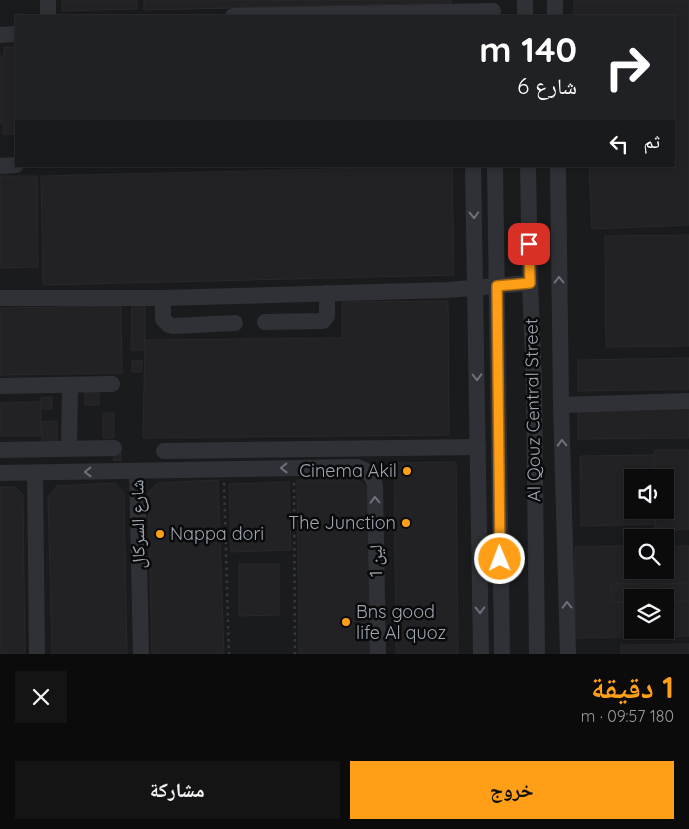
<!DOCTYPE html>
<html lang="ar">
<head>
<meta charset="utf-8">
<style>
  :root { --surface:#0b0b0c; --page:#141415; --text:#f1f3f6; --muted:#9a9b9d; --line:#2b2b2d; --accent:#ff9f18 }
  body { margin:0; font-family:Quicksand,"Noto Naskh Arabic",sans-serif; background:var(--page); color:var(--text); direction:rtl; height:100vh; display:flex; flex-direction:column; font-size:19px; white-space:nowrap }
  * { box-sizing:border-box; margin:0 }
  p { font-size:16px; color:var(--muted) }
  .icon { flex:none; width:28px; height:28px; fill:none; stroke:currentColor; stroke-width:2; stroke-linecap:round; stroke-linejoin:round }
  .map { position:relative; height:654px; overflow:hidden; direction:ltr }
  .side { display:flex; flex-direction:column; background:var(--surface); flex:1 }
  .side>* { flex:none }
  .banner { position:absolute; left:15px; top:15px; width:660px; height:152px; border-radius:0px; box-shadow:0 2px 8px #0003,0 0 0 1px var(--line); direction:rtl; background:#202124; color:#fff; overflow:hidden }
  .tools { position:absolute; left:624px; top:469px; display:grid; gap:10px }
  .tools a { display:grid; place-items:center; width:50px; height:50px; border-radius:0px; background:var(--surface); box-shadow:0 2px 8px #0003,0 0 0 1px var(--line); font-size:25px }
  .pin { position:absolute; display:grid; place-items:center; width:42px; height:42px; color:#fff; margin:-21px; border-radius:10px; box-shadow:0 2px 8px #0006 }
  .me { position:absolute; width:55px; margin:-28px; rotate:359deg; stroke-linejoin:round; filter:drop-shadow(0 0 4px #0008) }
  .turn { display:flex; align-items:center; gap:18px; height:105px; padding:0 15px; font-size:22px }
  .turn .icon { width:65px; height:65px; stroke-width:2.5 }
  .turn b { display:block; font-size:35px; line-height:42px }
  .then { display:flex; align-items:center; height:48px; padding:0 15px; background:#0003; gap:10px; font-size:19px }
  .round { display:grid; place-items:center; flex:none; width:52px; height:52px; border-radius:0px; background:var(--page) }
  .headline { display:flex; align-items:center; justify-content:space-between; height:85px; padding:0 15px }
  h1 { font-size:30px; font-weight:700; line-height:38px; color:var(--accent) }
  .button { display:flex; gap:10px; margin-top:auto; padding:10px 15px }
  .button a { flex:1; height:58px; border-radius:0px; background:var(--accent); color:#111; font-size:20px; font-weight:700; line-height:58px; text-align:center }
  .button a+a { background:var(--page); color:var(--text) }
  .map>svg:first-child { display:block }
  .built { fill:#1a1b1d; fill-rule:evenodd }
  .building { fill:#222225; stroke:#29292d }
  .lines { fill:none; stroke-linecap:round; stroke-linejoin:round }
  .path { stroke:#35383d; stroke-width:2.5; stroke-dasharray:2.5 4; stroke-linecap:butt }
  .minor { stroke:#303136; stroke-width:16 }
  .oneway { stroke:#6c717b }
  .route-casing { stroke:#a66710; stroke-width:12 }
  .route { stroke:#ff9f18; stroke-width:9 }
  .poi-dot { fill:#ff9f18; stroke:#0a0a0b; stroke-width:2 }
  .labels { text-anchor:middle; stroke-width:5; stroke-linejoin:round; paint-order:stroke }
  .street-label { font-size:18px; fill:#9ea6b3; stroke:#0a0a0b }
  .poi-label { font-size:18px; fill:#9ea6b3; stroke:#0a0a0b; text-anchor:end }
</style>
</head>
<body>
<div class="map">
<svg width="689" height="654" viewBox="0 0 689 654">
  <rect width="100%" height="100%" fill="#0f0f10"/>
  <path class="built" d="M0 0H689V654H0ZM16 16H674V166H16ZM632 478H665V510H632ZM632 538H665V570H632ZM632 598H665V630H632Z"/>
  <g class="building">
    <polygon points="62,0 137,0 137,9 62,11"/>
    <polygon points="144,0 451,0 451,3 144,10"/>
    <polygon points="574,0 689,0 689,225 592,229 589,166 674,166 674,16 574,16"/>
    <polygon points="4,47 16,47 16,134 3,134 3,123 0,123 0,56 4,56"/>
    <polygon points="452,166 454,275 43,285 41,176"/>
    <polygon points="0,176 37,176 38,267 0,268"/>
    <polygon points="689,235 689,346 606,347 605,236"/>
    <polygon points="448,301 449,435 143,438 145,340 342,338 342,302"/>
    <polygon points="132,302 145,302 145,350 131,350"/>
    <polygon points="121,306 122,373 0,375 0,308"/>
    <polygon points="689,358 689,389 578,391 578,360"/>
    <polygon points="142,360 142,372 132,372 132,361"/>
    <polygon points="99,391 99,405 85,405 85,392"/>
    <polygon points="52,397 52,409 41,409 41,398"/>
    <polygon points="41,402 41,436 0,436 0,403"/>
    <polygon points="689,407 689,438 578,439 578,409"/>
    <rect x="103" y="413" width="11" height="25"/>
    <polygon points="57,421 57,445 42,446 42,422"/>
    <polygon points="654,450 689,450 689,529 655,530 655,510 665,510 665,478 655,478"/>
    <polygon points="114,453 121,453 121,461 113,460"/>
    <polygon points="654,455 655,478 632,478 632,510 655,510 655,524 581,526 580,456"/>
    <polygon points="456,462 458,654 396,654 394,463"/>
    <polygon points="218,480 224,654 152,654 148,493 158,483"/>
    <polygon points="297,480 359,480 368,490 371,654 299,654"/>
    <polygon points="289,482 291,550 231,552 229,484"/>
    <polygon points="115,483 124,493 127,654 52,654 48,497 57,486"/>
    <polygon points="0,487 15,487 23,495 25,654 0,654"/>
    <polygon points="632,546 632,570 665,570 665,546 689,546 689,583 611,584 612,602 632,602 632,630 665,630 665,601 689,601 689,636 575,638 575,547"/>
    <polygon points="239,564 279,564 279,615 239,616"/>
    <polygon points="689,583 689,601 665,601 665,598 632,598 632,602 612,602 611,584"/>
    <polygon points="689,644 689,654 621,654 621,645"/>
  </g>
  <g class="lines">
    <g class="path">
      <polyline points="224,483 229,654"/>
      <polyline points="294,483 295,654"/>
    </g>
    <g class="minor">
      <polyline points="48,0 48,16"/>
      <polyline points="525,0 525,16"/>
      <polyline points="555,0 555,16"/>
      <polyline points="233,16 493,11"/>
      <polyline points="0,35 16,34"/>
      <polyline points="0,166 16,165"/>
      <polyline points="473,166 481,654"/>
      <polyline points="495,166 502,654"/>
      <polyline points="528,166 530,283 534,384 537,654"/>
      <polyline points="558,166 561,405 568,654"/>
      <polyline points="0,298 163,298 448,290 530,283"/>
      <polyline points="163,298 163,319 169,325 173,326 235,323"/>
      <polyline points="265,322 323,321 327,316 327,293"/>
      <polyline points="0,386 112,384"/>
      <polyline points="561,405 689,401"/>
      <polyline points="69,448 70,385"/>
      <polyline points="0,450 114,448"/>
      <polyline points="164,451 478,447"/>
      <polyline points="137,471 141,654"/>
      <path d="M0 473 357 467C367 470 373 475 375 486L378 654"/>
      <polyline points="35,473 37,654"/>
    </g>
  </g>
  <defs><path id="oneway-chevron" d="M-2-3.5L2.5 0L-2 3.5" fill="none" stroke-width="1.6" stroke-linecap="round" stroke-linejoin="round" transform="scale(1.25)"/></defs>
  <g class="oneway">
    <use href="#oneway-chevron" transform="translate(474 215) rotate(89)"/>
    <use href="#oneway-chevron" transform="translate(559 280) rotate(-91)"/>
    <use href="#oneway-chevron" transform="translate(477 377) rotate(89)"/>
    <use href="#oneway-chevron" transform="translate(562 443) rotate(-92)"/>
    <use href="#oneway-chevron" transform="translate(284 468) rotate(179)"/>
    <use href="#oneway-chevron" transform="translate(88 472) rotate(179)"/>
    <use href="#oneway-chevron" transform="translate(375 500) rotate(-91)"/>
    <use href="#oneway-chevron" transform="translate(567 605) rotate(-91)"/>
    <use href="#oneway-chevron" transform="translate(480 610) rotate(89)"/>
  </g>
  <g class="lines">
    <defs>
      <polyline id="route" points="500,559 497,286 530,283 529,244"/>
    </defs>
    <use href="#route" class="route-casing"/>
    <use href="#route" class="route"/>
  </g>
  <g class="poi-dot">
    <circle cx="407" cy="471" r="5"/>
    <circle cx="406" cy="523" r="5"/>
    <circle cx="160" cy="534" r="5"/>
    <circle cx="346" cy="622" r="5"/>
  </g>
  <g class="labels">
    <g class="street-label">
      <text transform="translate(533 410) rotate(-91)" y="6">Al Qouz Central Street</text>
      <text transform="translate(138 524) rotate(-91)" y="6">شارع السركال</text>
      <text transform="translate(376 561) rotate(-91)" y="6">لين 1</text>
    </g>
    <g class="poi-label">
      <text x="397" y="477">Cinema Akil</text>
      <text x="396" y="529">The Junction</text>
      <text x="170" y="540" text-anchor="start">Nappa dori</text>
      <text x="356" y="618" text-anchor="start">Bns good<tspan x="356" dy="21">life Al quoz</tspan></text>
    </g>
  </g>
</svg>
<div class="tools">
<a><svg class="icon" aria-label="sound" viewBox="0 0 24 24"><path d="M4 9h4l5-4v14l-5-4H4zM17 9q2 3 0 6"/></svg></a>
<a><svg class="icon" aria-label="search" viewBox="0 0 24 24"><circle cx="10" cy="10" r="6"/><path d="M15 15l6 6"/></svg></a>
<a><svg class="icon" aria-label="layers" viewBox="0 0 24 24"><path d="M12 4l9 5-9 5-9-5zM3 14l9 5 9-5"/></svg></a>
</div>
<div class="pin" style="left:529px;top:244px;background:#d93025"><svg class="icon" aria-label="arrive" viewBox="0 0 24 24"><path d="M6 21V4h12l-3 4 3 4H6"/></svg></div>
<svg class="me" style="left:500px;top:559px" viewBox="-20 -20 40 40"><circle r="17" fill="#ff9f18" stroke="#fff" stroke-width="3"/><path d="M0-11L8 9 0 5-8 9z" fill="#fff"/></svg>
<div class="banner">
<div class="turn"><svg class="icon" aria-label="right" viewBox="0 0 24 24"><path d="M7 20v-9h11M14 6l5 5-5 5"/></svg><div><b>140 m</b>شارع 6</div></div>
<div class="then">ثم<svg class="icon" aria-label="left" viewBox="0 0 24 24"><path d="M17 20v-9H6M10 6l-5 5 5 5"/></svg></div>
</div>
</div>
<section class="side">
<div class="headline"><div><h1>1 دقيقة</h1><p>180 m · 09:57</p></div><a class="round"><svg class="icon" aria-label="close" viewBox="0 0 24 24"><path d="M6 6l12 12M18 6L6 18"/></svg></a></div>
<div class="button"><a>خروج</a><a>مشاركة</a></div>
</section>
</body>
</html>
